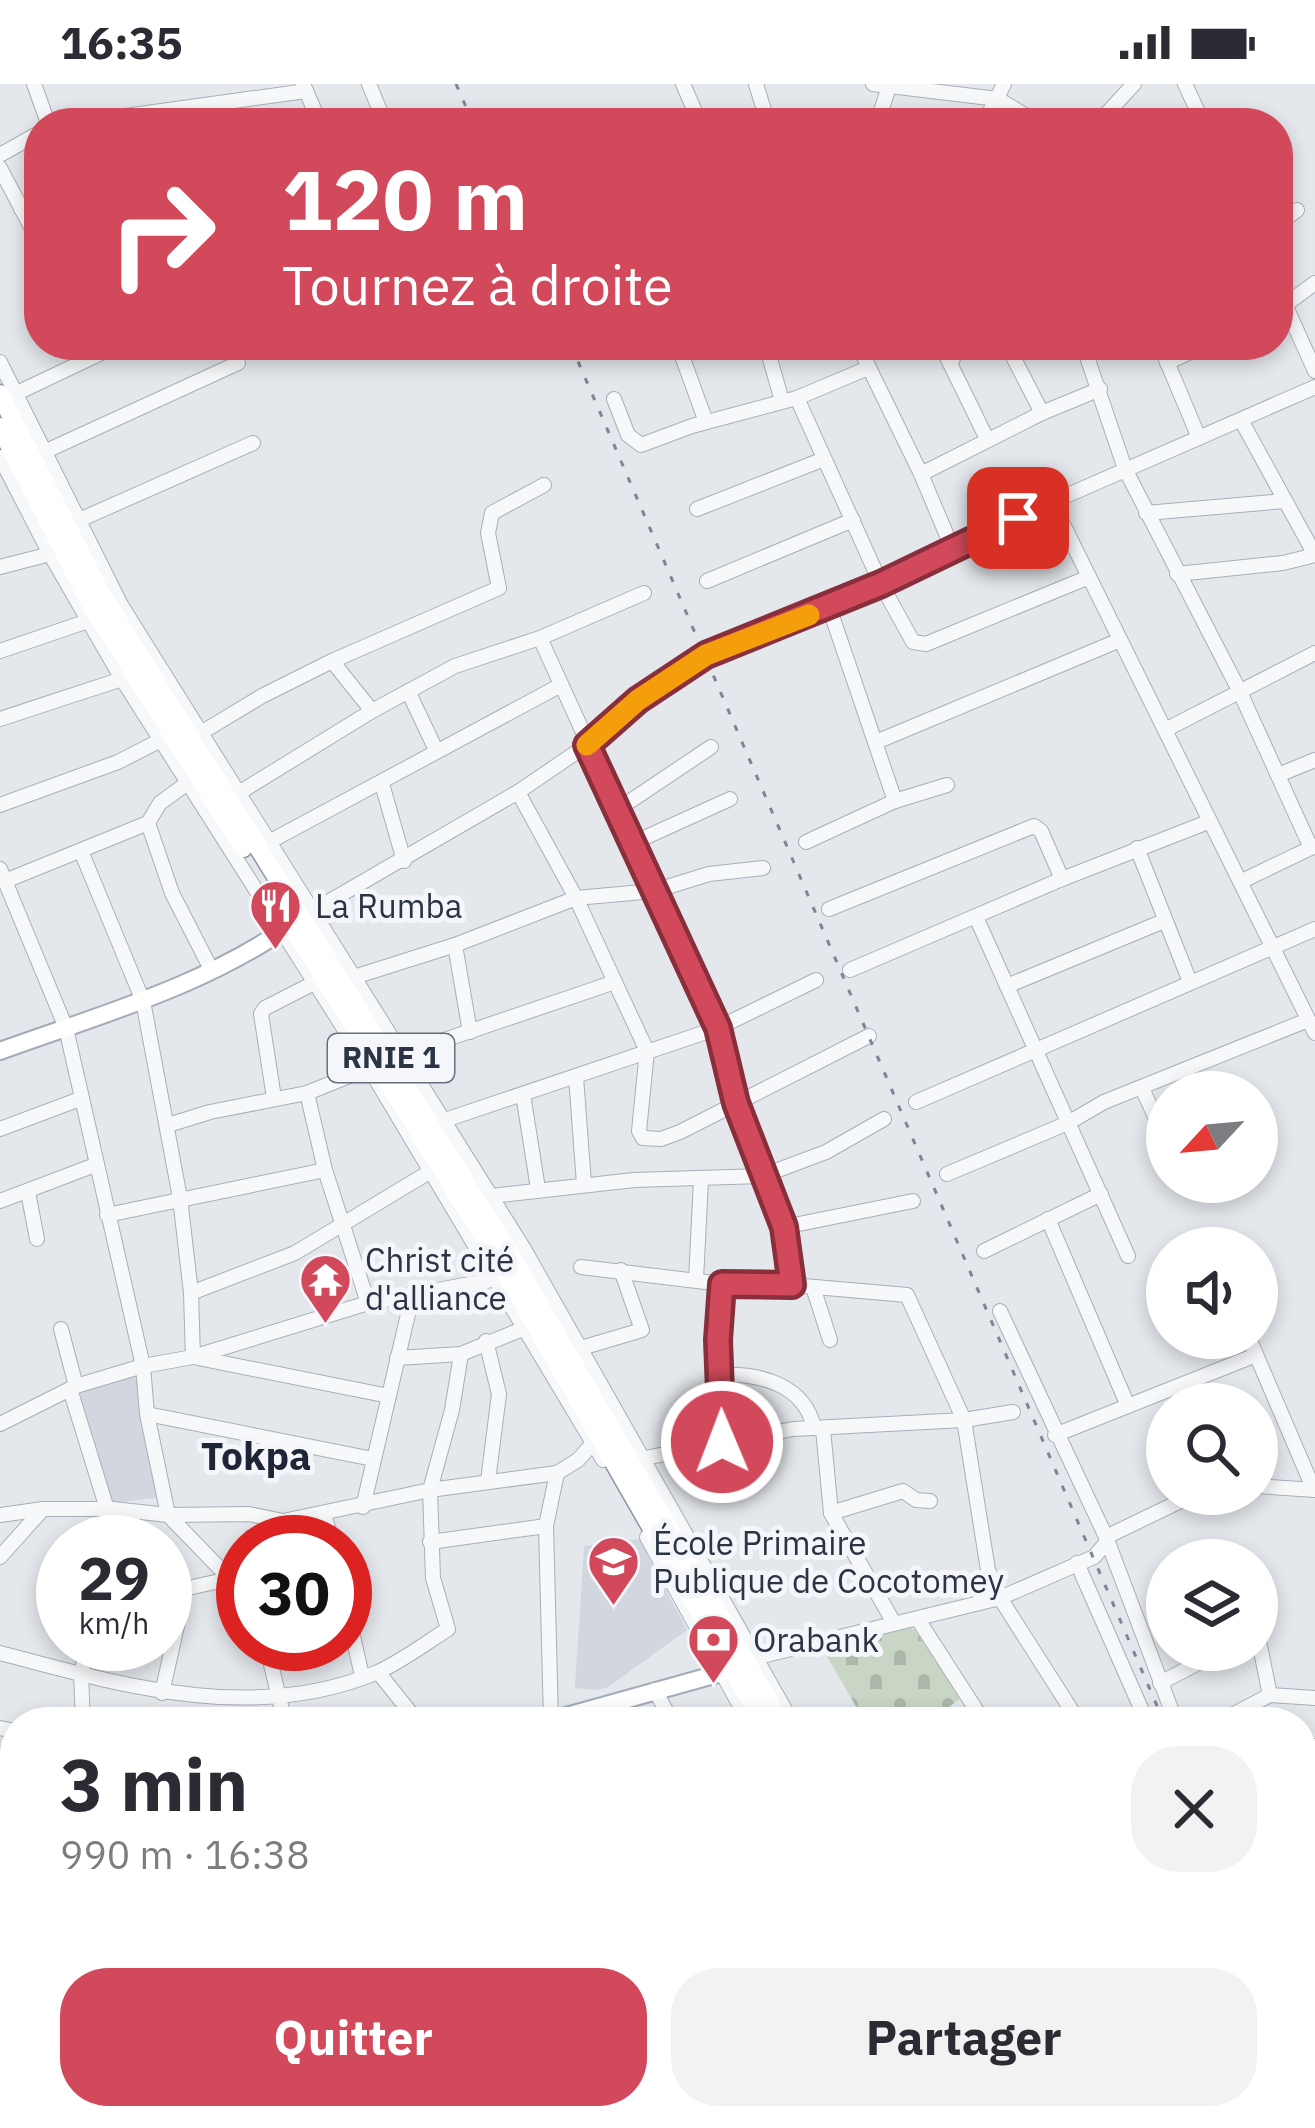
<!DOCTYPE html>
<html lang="fr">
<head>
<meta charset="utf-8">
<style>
  :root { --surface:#fff; --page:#f2f2f3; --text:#2b2b33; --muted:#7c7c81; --accent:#d1495b }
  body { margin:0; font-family:"IBM Plex Sans",sans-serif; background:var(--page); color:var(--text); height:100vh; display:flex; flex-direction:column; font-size:45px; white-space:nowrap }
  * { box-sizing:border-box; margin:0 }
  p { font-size:39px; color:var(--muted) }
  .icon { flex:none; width:66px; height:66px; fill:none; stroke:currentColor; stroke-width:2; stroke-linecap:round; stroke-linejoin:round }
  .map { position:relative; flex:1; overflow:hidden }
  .panel { position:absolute; left:0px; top:1623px; width:1317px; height:423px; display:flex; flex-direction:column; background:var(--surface); border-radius:48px 48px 0 0; box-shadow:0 6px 18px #0003 }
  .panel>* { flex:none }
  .guide { position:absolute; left:24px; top:24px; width:1269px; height:252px; border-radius:48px; box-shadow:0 6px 18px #0003; background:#d1495b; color:#fff; overflow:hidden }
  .needle { width:78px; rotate:244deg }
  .controls { position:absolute; left:1146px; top:987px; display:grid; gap:24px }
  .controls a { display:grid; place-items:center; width:132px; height:132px; border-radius:50%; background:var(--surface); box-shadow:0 6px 18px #0003; font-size:60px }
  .speed { position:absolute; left:36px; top:1431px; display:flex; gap:24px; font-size:60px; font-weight:700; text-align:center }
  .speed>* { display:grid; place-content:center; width:156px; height:156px; border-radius:50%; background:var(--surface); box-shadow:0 6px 18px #0003; line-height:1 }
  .speed small { font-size:30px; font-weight:400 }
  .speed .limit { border:18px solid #d22; background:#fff; color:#111 }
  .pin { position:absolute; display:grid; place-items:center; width:102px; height:102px; color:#fff; margin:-51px; border-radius:24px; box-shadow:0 6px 18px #0006 }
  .me { position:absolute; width:132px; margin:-66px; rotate:359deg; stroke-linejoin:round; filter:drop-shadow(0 0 9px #0008) }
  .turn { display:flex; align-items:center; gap:42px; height:252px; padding:0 60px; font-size:54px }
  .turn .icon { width:156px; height:156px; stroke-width:2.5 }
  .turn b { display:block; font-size:84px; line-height:102px }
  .round { display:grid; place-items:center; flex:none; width:126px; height:126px; border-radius:48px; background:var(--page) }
  .head { display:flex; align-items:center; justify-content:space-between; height:204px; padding:0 60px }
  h1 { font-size:72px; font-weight:800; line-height:90px }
  .action { display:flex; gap:24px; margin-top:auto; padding:24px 60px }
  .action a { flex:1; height:138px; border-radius:48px; background:var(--accent); color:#fff; font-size:48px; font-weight:800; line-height:138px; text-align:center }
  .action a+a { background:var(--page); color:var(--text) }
  .status { display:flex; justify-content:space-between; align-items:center; height:84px; padding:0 60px; background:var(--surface); direction:ltr }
  .status svg { height:33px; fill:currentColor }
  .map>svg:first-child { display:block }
  .built { fill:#d2d6de }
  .wetland { fill:url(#wetland-marsh) }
  .cemetery { fill:url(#cemetery-stones) }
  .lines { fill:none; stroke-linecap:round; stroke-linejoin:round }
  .minor-casing { stroke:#a9aeb7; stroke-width:16 }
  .major-casing { stroke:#a3abb8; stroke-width:20 }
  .highway-casing { stroke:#8b94a3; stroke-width:21 }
  .minor { stroke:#f7f8fa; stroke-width:14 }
  .major { stroke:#fff; stroke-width:16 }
  .highway { stroke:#fff; stroke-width:18 }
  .rail { stroke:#7d8696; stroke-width:3; stroke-dasharray:6 12; stroke-linecap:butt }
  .route-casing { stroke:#882f3b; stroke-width:30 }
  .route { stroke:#d1495b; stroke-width:21 }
  .slow { stroke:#f59e0b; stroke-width:21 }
  .labels { text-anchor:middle; stroke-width:10; stroke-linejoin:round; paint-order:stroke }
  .shield { fill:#f4f6f9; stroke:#676e7b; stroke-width:3 }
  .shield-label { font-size:30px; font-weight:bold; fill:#2b3445 }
  .poi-label { font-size:33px; fill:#2b3445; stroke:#f4f6f9; text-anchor:start }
  .quarter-label { font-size:39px; font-weight:bold; fill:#1d2536; stroke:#f4f6f9 }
</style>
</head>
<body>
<div class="status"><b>16:35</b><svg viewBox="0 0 49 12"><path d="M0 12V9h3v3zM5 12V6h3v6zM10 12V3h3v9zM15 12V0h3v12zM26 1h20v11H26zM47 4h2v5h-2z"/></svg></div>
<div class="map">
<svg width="1315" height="2044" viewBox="0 0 1315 2044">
  <defs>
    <pattern id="wetland-marsh" width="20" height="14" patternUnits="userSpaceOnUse" patternTransform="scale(3)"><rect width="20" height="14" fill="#c9d6c5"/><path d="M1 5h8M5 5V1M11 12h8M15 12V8" fill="none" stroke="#adb8ab"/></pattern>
    <pattern id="cemetery-stones" width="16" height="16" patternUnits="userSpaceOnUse" patternTransform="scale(3)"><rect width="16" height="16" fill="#c9d6c5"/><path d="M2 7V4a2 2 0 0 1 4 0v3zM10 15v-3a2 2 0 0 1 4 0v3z" fill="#adb8ab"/></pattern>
  </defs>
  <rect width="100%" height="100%" fill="#e4e7ec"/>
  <g class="built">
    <polygon points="136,1286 163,1413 112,1419 77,1304"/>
    <polygon points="639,1455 687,1546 608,1603 597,1606 575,1604 584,1462"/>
  </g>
  <polygon class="wetland" points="1315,1756 1315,1971 1302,1942 1302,1762"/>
  <polygon class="cemetery" points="905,1543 914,1545 961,1614 929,1638 865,1638 825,1569"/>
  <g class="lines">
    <defs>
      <g id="minor">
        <polyline points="34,0 48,39"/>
        <polyline points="303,0 320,39"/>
        <polyline points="369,0 385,39"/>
        <polyline points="683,0 700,39"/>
        <polyline points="756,0 768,39"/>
        <polyline points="873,0 998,15 1038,39"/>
        <polyline points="1185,0 1203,39"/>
        <polyline points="75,39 306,7"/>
        <polyline points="877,39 890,0"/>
        <polyline points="984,39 1004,0"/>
        <polyline points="1098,39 1134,0"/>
        <polyline points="0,71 39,49"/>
        <polyline points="0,84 39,158"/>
        <polyline points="21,125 39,123"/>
        <polyline points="1278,140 1297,126"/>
        <polyline points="1278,205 1315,287"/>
        <polyline points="1278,226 1315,199"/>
        <polyline points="678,261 706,338"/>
        <polyline points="685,261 746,261"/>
        <polyline points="766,261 782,317"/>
        <polyline points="858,261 921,390 953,466"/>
        <polyline points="941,261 987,355"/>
        <polyline points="1007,261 1042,329"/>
        <polyline points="1083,261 1125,385 1239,606 1311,764"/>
        <polyline points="1160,261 1199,354"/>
        <polyline points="0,278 121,521 524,1165 792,1638"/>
        <polyline points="1167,279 1205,261"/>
        <polyline points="950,280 960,261"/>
        <polyline points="15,310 118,261"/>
        <polyline points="797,314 881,500 913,558 926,560 1089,493"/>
        <polyline points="614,315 628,351 641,361 692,342 797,314 868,284"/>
        <polyline points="1241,336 1315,471"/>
        <polyline points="44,368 238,279"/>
        <polyline points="0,373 50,470 122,595 369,984 603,1376"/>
        <polyline points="921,390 1042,329 1100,305"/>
        <polyline points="1052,418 1315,949"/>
        <polyline points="697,425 824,375"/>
        <polyline points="1146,429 1285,417"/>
        <polyline points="77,437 253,359"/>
        <polyline points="0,483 50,470"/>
        <polyline points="1177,490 1283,479 1315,471"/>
        <polyline points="707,497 853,436"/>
        <polyline points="829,523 895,717"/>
        <polyline points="540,554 718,944 736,1019 784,1143 792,1201"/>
        <polyline points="0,567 88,537"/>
        <polyline points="332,577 372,627"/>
        <polyline points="408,607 436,666"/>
        <polyline points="0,635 122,595"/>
        <polyline points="1165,646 1315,569"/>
        <polyline points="199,650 262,612 332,577 499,504 488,449 492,429 544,401"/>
        <polyline points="876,658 1120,556"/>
        <polyline points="1278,691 1315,676"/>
        <polyline points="382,700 404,777"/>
        <polyline points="518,708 576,814 647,967 639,1047 643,1054 661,1055 680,1048 869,952"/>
        <polyline points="237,710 372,627 455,582 540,554 644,509"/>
        <polyline points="0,721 118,678 159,657"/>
        <polyline points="617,726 711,663"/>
        <polyline points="148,739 172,809 212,887"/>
        <polyline points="806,758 895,717 947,701"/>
        <polyline points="267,759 561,601"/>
        <polyline points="633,759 730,715"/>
        <polyline points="1137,764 1190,898"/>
        <polyline points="81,767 143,917 180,1114 191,1209 193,1273"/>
        <polyline points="0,785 66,944 143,1282 147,1330 168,1431 229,1494 243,1518"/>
        <polyline points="5,797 148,739 160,719 186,700"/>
        <polyline points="1242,797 1315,762"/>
        <polyline points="829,825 1034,742 1041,747 1062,795"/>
        <polyline points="304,832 518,708 587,661 638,616 706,571 881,500 1052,418 1315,303"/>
        <polyline points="976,833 1128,1172"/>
        <polyline points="455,861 470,948"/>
        <polyline points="850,886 1062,795 1208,738"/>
        <polyline points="354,893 455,861 576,814 654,807 709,790 763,784"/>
        <polyline points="1007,902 1164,837"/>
        <polyline points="403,970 615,898"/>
        <polyline points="576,993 584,1100"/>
        <polyline points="1142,1004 1167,1059"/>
        <polyline points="307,1009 325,1086 368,1219"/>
        <polyline points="523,1010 538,1105"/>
        <polyline points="274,1014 261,930 265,924 314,899"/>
        <polyline points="916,1018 1315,845"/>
        <polyline points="445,1036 718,944 816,896"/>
        <polyline points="168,1041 210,1028 307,1009 369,984"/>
        <polyline points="0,1045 80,1015"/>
        <polyline points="947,1090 1068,1039 1104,1018 1308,936"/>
        <polyline points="28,1108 37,1155"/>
        <polyline points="491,1112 634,1096 762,1092 826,1068 884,1035"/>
        <polyline points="0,1117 95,1081"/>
        <polyline points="107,1131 325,1086"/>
        <polyline points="1048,1135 1128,1322"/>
        <polyline points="784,1143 913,1117"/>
        <polyline points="984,1167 1101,1110"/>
        <polyline points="581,1183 722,1200 792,1201 907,1211 964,1336 988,1486 1000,1514 1079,1638"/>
        <polyline points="696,1196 701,1096"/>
        <polyline points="722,1200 718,1256 722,1359"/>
        <polyline points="813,1203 830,1256"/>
        <polyline points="191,1209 295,1169 431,1087"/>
        <polyline points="1000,1227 1106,1453 1176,1638"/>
        <polyline points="61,1245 76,1302"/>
        <polyline points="1249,1254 1314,1406"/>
        <polyline points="486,1257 499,1310 488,1397"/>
        <polyline points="581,1264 642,1246 621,1186"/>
        <polyline points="198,1274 389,1312"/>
        <polyline points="397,1274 461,1270 525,1244"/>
        <path d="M721 1291C760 1289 805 1301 814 1344L823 1345 831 1429 894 1539"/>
        <polyline points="70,1305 107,1425"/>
        <polyline points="147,1330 373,1375"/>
        <polyline points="0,1340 76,1302 143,1282 193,1273 368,1219 497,1195"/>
        <polyline points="1055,1351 1256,1271"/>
        <polyline points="645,1374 793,1345 964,1336 1013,1328"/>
        <polyline points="1257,1402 1315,1406"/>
        <polyline points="363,1423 412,1213"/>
        <polyline points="831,1429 903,1407 916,1416 930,1417"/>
        <polyline points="324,1430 332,1458"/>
        <polyline points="0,1431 43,1425 113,1425 168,1431 249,1430 283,1437 430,1406 557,1389 578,1376 593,1359"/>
        <polyline points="647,1453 749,1638"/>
        <polyline points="1106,1453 1195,1410"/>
        <polyline points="107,1458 113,1425"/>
        <polyline points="430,1458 546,1442"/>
        <polyline points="0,1473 43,1425"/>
        <polyline points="1077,1479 1147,1638"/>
        <polyline points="165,1509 243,1492"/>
        <polyline points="345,1517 362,1592"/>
        <polyline points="919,1537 984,1638"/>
        <polyline points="1257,1548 1270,1611"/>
        <polyline points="266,1560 285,1638"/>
        <path d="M0 1569C123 1602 255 1640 378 1588 402 1577 426 1559 448 1545L433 1494 430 1406 452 1326 461 1270"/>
        <polyline points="750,1575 1000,1514 1094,1473 1106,1459"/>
        <polyline points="378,1588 418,1638"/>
        <polyline points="1160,1599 1223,1566"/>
        <polyline points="655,1606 672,1638"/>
        <polyline points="162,1609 185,1506"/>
        <polyline points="551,1636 546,1442 557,1389"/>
        <polyline points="83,1638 81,1591 87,1560"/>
        <polyline points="1219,1638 1270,1611 1315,1614"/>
        <polyline points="0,1644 15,1647"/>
        <polyline points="1302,1668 1315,1662"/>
        <polyline points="0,1678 15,1720"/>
        <polyline points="1302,1753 1315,1747"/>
        <polyline points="0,1758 15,1754"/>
        <polyline points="0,1817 15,1812"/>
        <polyline points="0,1900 15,1895"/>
        <polyline points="0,1938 15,1989"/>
        <polyline points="27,2031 31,2044"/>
        <polyline points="217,2031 223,2044"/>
        <polyline points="355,2031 361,2044"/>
        <polyline points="448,2031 456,2044"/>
        <polyline points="563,2031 570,2044"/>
        <polyline points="642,2031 649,2044"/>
        <polyline points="791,2031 798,2044 819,2031"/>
        <polyline points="863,2031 872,2044"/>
        <polyline points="939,2031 947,2044"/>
        <polyline points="1113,2031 1126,2044"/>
        <polyline points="1220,2031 1226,2044"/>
        <polyline points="98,2044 111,2031"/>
        <polyline points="523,2044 533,2031"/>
        <polyline points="1016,2044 1037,2031"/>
        <polyline points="1244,2044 1271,2031"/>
      </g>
      <g id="major">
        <path d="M0 967C99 931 205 902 292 840"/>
        <polyline points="545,1638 721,1589 739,1580"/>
        <polyline points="0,1936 15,1923"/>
      </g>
      <g id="highway">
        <polyline points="0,310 102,511 511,1172 781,1638"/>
        <polyline points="0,343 89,517 243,764"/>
        <polyline points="271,808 499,1178 763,1638"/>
        <polyline points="1077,2031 1090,2044"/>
        <polyline points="1098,2031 1110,2044"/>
      </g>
    </defs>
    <use href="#minor" class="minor-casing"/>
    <use href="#major" class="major-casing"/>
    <use href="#highway" class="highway-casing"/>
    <use href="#minor" class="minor"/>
    <use href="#major" class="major"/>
    <use href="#highway" class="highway"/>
    <g class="rail">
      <polyline points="456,0 473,39"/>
      <polyline points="571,261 1164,1638"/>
      <polyline points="1302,1964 1315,1995"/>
    </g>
  </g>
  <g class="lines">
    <defs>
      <polyline id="route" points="722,1358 718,1256 722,1200 792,1201 784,1143 736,1019 718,944 587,661 638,616 706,571 881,500 1018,434"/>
    </defs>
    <use href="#route" class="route-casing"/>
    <use href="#route" class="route"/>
    <polyline class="slow" points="587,661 638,616 706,571 809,531"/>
  </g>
  <defs>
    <symbol id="restaurant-pin" viewBox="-11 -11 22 30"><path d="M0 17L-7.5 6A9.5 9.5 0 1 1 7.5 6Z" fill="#d1495b" stroke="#f4f6f9"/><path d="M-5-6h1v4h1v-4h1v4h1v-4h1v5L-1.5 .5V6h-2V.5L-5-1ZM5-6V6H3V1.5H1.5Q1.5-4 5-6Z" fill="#fff"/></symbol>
    <symbol id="temple-pin" viewBox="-11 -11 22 30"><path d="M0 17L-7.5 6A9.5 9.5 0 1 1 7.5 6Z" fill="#d1495b" stroke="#f4f6f9"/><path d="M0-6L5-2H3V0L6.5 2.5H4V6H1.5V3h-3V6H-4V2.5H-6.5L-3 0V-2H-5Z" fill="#fff"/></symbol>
    <symbol id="school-pin" viewBox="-11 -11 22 30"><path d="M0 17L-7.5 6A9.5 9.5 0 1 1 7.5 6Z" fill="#d1495b" stroke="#f4f6f9"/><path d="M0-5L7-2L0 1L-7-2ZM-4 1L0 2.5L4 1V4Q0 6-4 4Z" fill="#fff"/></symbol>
    <symbol id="bank-pin" viewBox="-11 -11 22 30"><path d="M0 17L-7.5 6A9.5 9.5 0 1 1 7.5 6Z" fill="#d1495b" stroke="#f4f6f9"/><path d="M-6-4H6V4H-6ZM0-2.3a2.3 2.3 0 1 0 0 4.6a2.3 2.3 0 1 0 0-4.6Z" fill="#fff"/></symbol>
  </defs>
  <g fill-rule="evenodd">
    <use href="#restaurant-pin" x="246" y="792" width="59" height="81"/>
    <use href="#temple-pin" x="296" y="1166" width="59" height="81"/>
    <use href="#school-pin" x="584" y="1448" width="59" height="81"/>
    <use href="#bank-pin" x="684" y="1526" width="59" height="81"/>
  </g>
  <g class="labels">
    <rect class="shield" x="328" y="950" width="126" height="48" rx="9"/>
    <g class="shield-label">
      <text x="391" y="984">RNIE 1</text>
    </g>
    <g class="poi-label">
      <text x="315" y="834">La Rumba</text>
      <text x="365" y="1188">Christ cité<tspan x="365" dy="38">d'alliance</tspan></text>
      <text x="653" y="1471">École Primaire<tspan x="653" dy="38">Publique de Cocotomey</tspan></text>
      <text x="753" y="1568">Orabank</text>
    </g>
    <g class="quarter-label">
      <text x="256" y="1386">Tokpa</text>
    </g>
  </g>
</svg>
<div class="controls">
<a><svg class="needle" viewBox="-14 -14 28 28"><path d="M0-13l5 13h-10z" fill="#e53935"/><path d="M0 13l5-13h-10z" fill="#7c7c81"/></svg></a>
<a><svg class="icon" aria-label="sound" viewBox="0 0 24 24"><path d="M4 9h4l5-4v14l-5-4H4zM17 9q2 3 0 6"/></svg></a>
<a><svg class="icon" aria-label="search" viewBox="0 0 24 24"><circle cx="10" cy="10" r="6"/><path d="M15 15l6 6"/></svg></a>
<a><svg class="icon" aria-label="layers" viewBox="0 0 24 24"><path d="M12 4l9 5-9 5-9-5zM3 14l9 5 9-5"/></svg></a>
</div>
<div class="speed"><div>29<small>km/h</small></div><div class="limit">30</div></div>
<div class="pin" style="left:1018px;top:434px;background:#d93025"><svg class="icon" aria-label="arrive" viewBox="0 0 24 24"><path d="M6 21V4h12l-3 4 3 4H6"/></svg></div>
<svg class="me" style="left:722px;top:1358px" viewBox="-20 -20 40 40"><circle r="17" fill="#d1495b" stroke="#fff" stroke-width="3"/><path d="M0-11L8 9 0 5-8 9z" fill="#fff"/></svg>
<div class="guide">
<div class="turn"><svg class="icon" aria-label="right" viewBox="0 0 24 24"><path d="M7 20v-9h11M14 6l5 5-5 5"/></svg><div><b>120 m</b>Tournez à droite</div></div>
</div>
<section class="panel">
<div class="head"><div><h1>3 min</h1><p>990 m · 16:38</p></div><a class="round"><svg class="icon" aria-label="close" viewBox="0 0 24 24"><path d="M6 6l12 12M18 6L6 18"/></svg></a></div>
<div class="action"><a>Quitter</a><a>Partager</a></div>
</section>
</div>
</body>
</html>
